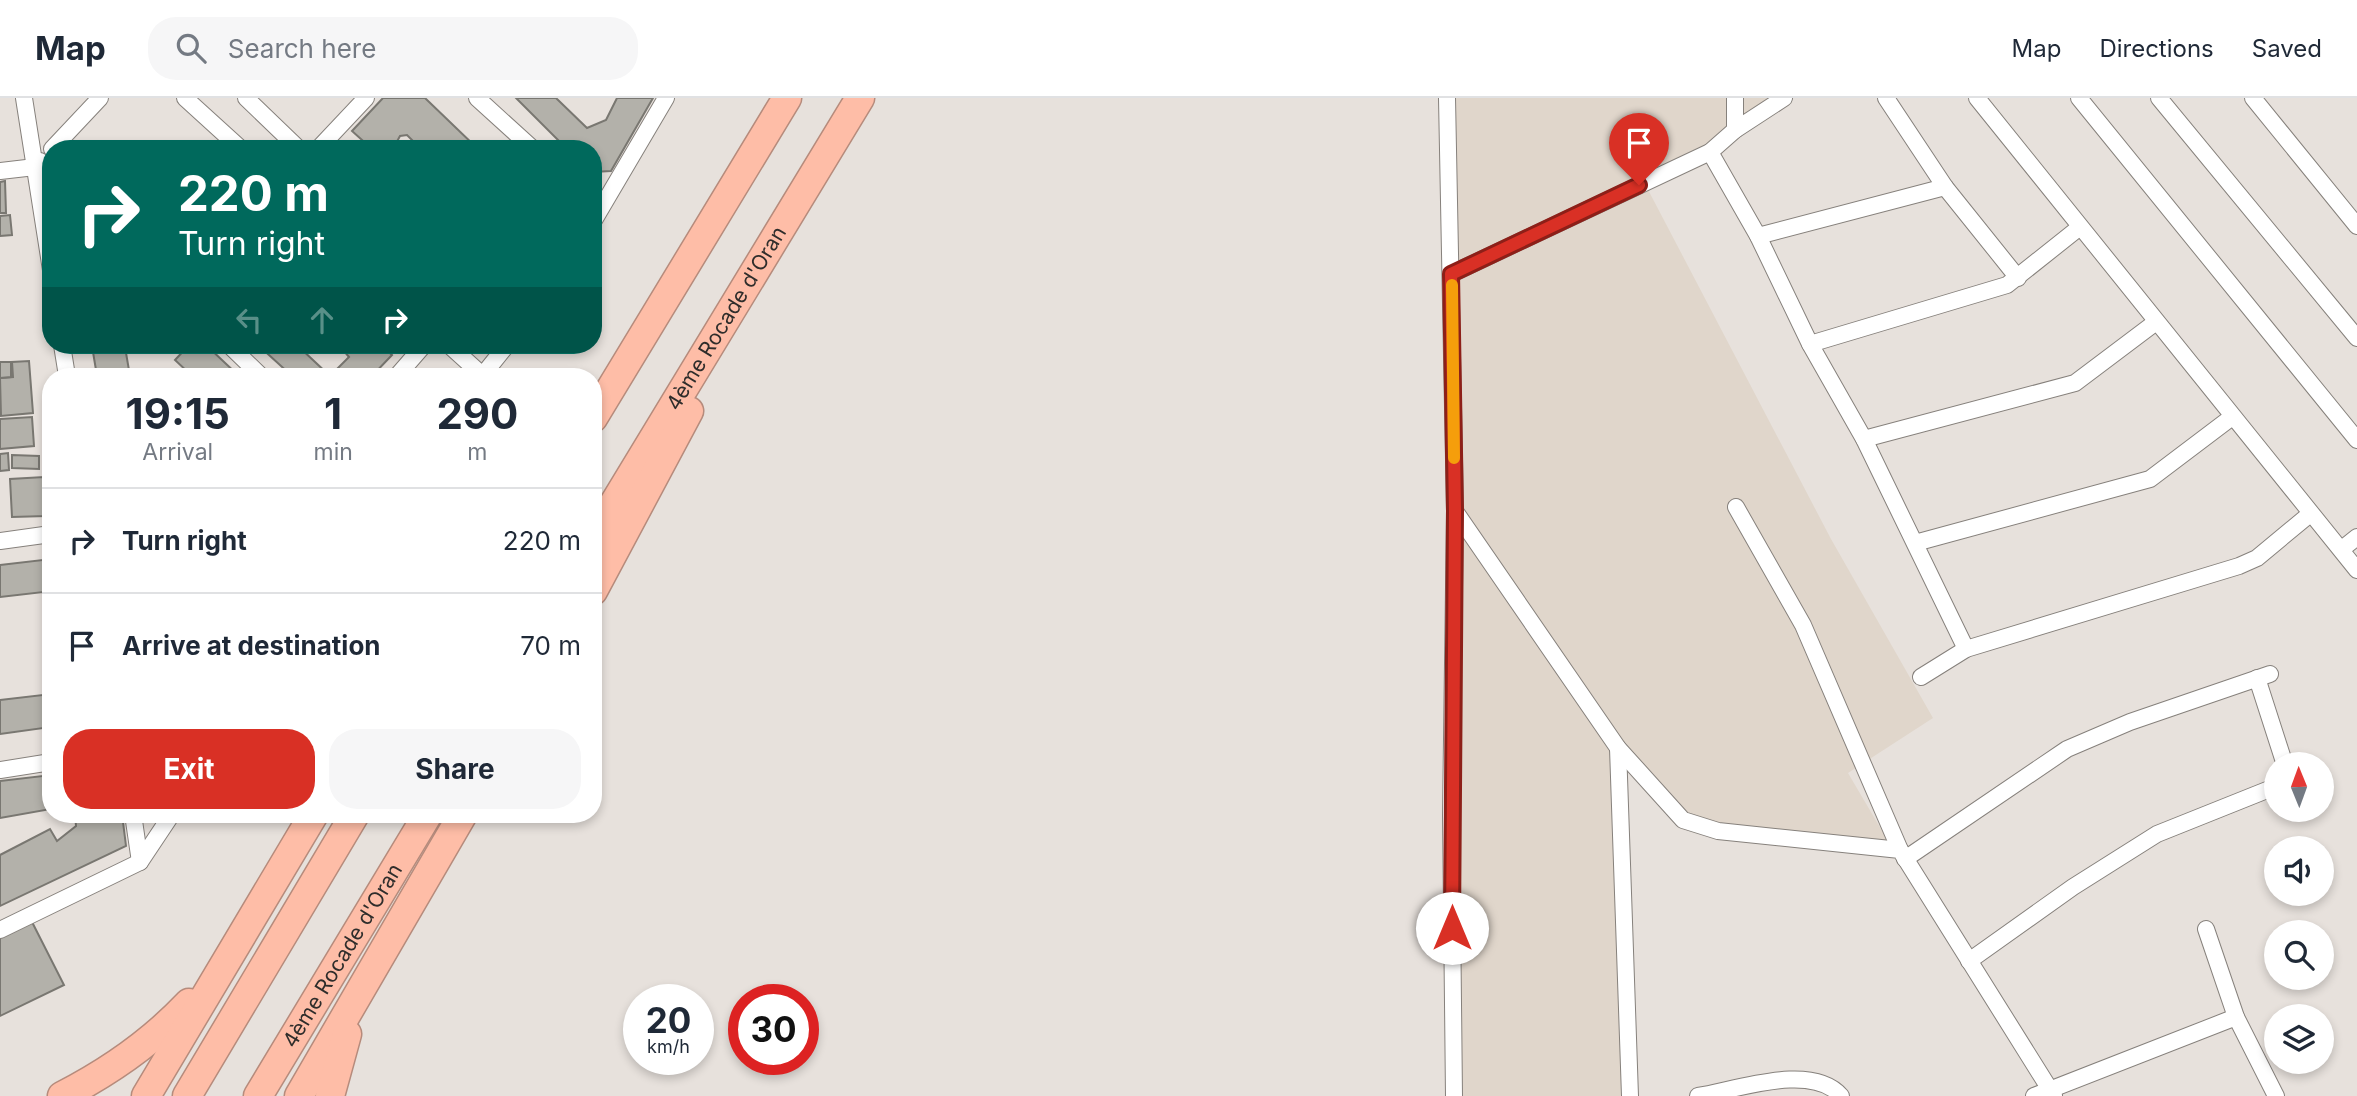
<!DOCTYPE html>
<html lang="en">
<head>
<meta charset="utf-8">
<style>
  :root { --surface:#fff; --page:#f6f6f7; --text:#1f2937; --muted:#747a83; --line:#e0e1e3; --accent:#d93025 }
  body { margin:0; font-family:Inter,sans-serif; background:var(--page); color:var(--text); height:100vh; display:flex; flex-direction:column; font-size:26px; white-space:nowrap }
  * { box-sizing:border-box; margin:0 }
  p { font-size:23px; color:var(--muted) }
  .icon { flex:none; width:38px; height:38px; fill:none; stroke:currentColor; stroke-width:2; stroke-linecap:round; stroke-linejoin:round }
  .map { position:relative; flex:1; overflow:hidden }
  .sheet { position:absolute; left:42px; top:270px; width:560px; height:455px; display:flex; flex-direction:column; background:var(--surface); border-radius:28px; box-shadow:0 4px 10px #0003 }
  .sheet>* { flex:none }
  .hud { position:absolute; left:42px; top:42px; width:560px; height:214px; border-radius:28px; box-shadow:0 4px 10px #0003; background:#00695c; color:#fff; overflow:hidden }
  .needle { width:46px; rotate:359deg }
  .fabs { position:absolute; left:2264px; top:654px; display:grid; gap:14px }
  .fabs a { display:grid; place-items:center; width:70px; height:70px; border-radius:50%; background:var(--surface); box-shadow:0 4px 10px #0003; font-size:35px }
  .speed { position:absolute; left:623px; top:886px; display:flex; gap:14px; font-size:35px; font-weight:700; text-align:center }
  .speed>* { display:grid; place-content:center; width:91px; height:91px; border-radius:50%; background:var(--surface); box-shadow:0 4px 10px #0003; line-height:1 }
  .speed small { font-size:18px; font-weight:400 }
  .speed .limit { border:10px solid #d22; background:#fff; color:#111 }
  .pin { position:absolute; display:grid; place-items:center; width:60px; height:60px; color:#fff; margin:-72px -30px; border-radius:50% 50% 50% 0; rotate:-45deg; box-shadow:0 0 7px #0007 }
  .pin .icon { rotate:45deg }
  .me { position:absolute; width:77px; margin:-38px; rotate:0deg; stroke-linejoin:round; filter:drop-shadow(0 0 5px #0008) }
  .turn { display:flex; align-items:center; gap:24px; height:147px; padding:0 21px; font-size:32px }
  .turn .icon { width:91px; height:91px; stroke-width:2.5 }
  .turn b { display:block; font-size:49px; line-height:60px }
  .lanes { display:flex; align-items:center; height:66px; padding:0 21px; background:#0003; justify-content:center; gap:35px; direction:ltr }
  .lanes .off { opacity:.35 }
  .eta { display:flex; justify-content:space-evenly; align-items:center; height:119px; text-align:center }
  .eta b { font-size:42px; font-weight:700; line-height:49px }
  .primary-button { display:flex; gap:14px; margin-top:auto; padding:14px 21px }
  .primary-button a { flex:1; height:80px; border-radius:28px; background:var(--accent); color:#fff; font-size:28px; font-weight:700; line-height:80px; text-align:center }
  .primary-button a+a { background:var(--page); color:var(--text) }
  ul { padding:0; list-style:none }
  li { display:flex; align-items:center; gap:21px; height:105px; padding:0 21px; border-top:2px solid var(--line) }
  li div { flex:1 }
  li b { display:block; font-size:26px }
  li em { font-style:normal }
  header { display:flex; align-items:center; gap:42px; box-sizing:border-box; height:98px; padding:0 35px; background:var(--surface); border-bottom:2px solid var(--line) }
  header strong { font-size:33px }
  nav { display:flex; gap:38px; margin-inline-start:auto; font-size:24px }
  .search { width:490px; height:63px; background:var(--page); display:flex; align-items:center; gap:18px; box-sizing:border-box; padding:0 24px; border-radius:28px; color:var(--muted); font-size:26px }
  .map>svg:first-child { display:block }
  .built { fill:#e0d6cb }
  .building { fill:#b3b1aa; stroke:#797771; stroke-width:2 }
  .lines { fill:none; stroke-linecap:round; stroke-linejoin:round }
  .street-casing { stroke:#86817c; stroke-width:18 }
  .highway-casing { stroke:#b68b7c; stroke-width:31 }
  .street { stroke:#fff; stroke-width:16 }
  .highway { stroke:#febda7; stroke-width:28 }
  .route-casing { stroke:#8d1f18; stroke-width:18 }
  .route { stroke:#d93025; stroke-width:12 }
  .slow { stroke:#f59e0b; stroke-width:12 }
  .labels { text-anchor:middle; stroke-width:7; stroke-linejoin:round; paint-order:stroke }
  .street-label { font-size:21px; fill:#2f2d2b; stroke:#f4eee9 }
</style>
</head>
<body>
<header>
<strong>Map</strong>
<div class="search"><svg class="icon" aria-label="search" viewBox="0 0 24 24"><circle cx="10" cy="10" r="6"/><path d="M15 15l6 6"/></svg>Search here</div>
<nav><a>Map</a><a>Directions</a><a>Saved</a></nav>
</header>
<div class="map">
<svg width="2357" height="998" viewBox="0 0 2357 998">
  <rect width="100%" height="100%" fill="#e7e1dc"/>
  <polygon class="built" points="1451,0 1785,0 1644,84 1831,441 1933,620 1848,675 1888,743 1755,731 1694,720 1660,703 1613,659 1625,998 1461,998"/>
  <g class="building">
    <polygon points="383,0 425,0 478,51 421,51 407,37 400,38 393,51 372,51 352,33"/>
    <polygon points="516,0 556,0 587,30 606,22 617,0 653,0 611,73 593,74 593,51 567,51"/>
    <polygon points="5,83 6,115 0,115 0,84"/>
    <polygon points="10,117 12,137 0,138 0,118"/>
    <polygon points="189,247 206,247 239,278 192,278 175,262"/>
    <polygon points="258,247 297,247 330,278 349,259 339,247 381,247 392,257 372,278 292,278"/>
    <polygon points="125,249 130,278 97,278 93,254"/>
    <polygon points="29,263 33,315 1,318 0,280 13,279 12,264"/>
    <polygon points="0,264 11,264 11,279 0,280"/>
    <polygon points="32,319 34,348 0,351 0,321"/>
    <polygon points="8,355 9,372 0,373 0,356"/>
    <polygon points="12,357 39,358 39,371 12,370"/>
    <polygon points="44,379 46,418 12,419 10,381"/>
    <polygon points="51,461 51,545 49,545 43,494 0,499 0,467"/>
    <polygon points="51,596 51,629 0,636 0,602"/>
    <polygon points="51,677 51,711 0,720 0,683"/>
    <polygon points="75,716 122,716 126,748 0,808 0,757 50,731 57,743 76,728"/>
    <polygon points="30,820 64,887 0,918 0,836"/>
  </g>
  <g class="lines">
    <defs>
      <g id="street">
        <polyline points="24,0 51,172"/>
        <polyline points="185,0 241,51"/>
        <polyline points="246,0 299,51"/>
        <polyline points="477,0 533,51"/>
        <polyline points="1447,0 1455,413 1451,718 1454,998"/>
        <polyline points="1735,0 1735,32"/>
        <polyline points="1886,0 1945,89 2018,180"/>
        <polyline points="1977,0 2357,472"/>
        <polyline points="2079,0 2357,342"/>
        <polyline points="2159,0 2357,240"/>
        <polyline points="2253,0 2357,128"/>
        <polyline points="52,51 100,0"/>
        <polyline points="318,51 366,0"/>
        <polyline points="1710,54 1758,138 1810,246 1864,341 1966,551"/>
        <polyline points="0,73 35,69 40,63"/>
        <polyline points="593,124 666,0"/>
        <polyline points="1758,138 1945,89"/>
        <polyline points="1451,176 1710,54 1735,32 1784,0"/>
        <polyline points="1810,246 2007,187 2080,129"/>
        <polyline points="62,247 67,278"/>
        <polyline points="229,247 261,278"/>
        <polyline points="449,247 482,277"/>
        <polyline points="397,278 424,247"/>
        <polyline points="482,278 507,247"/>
        <polyline points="1864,341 2075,285 2156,224"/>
        <polyline points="1736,409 1803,527 1900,752"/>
        <polyline points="1455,413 1618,650 1683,722 1718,733 1900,752 2054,998"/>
        <polyline points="0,443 51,436"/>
        <polyline points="1915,445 2150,381 2232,319"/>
        <polyline points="2342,451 2357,439"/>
        <polyline points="1921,579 1966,551 2239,468 2257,460 2310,416"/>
        <polyline points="2257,580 2285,667"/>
        <polyline points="1618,650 1630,998"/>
        <polyline points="0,672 51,664"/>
        <polyline points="133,716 140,764"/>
        <polyline points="1905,761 2067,651 2130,624 2270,576"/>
        <polyline points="2206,831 2236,919 2276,998"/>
        <polyline points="0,832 140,764 172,716"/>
        <polyline points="1969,863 2073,789 2157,736 2277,688"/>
        <path d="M1698 998C1736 992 1812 964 1841 998"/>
        <polyline points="2034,998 2236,919"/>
      </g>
      <g id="highway">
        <polyline points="593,320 787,0"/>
        <path id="s1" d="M593 440 860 0"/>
        <polyline points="593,493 689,313"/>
        <path d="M62 998C109 974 153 943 189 905"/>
        <polyline points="146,998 314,716"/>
        <polyline points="187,998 355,716"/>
        <path id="s2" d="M258 998 428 716"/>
        <polyline points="299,998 463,716"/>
        <polyline points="330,998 347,936"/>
      </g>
    </defs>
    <use href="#street" class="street-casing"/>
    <use href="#highway" class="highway-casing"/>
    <use href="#street" class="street"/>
    <use href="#highway" class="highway"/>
  </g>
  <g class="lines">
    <defs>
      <polyline id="route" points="1452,830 1455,413 1451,176 1639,87"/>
    </defs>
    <use href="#route" class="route-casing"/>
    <use href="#route" class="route"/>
    <polyline class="slow" points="1452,187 1454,360"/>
  </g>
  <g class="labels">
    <g class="street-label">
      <text dy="7" stroke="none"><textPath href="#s1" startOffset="257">4ème Rocade d'Oran</textPath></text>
      <text dy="7" stroke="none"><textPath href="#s2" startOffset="164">4ème Rocade d'Oran</textPath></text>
    </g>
  </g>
</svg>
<div class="fabs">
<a><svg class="needle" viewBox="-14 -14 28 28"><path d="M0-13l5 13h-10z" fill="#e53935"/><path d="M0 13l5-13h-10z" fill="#747a83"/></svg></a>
<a><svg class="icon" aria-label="sound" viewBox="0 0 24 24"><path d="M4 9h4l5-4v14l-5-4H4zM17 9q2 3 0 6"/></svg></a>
<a><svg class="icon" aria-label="search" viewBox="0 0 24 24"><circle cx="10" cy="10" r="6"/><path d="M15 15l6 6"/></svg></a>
<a><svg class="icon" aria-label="layers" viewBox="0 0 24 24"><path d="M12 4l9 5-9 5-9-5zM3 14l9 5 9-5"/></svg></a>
</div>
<div class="speed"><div>20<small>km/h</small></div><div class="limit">30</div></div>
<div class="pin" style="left:1639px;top:87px;background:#d93025"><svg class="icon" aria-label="arrive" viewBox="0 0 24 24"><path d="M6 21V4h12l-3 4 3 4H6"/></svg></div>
<svg class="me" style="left:1452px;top:830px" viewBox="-20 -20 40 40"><circle r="19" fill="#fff"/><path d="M0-13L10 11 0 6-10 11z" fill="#d93025"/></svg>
<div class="hud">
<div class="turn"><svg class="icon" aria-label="right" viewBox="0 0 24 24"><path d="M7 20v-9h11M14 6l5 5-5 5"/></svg><div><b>220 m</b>Turn right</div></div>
<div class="lanes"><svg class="icon off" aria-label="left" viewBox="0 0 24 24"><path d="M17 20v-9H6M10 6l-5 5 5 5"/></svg><svg class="icon off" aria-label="ahead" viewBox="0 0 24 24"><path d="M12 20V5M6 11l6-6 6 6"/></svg><svg class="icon" aria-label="right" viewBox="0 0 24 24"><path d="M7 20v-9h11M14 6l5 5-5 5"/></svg></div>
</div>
<section class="sheet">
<div class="eta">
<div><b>19:15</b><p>Arrival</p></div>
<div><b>1</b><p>min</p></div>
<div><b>290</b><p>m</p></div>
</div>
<ul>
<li><svg class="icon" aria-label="right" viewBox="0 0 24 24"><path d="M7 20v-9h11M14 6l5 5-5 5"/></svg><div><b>Turn right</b></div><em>220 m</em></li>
<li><svg class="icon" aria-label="arrive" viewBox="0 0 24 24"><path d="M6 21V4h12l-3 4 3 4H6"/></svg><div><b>Arrive at destination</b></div><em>70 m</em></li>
</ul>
<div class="primary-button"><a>Exit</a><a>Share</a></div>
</section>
</div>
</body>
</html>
